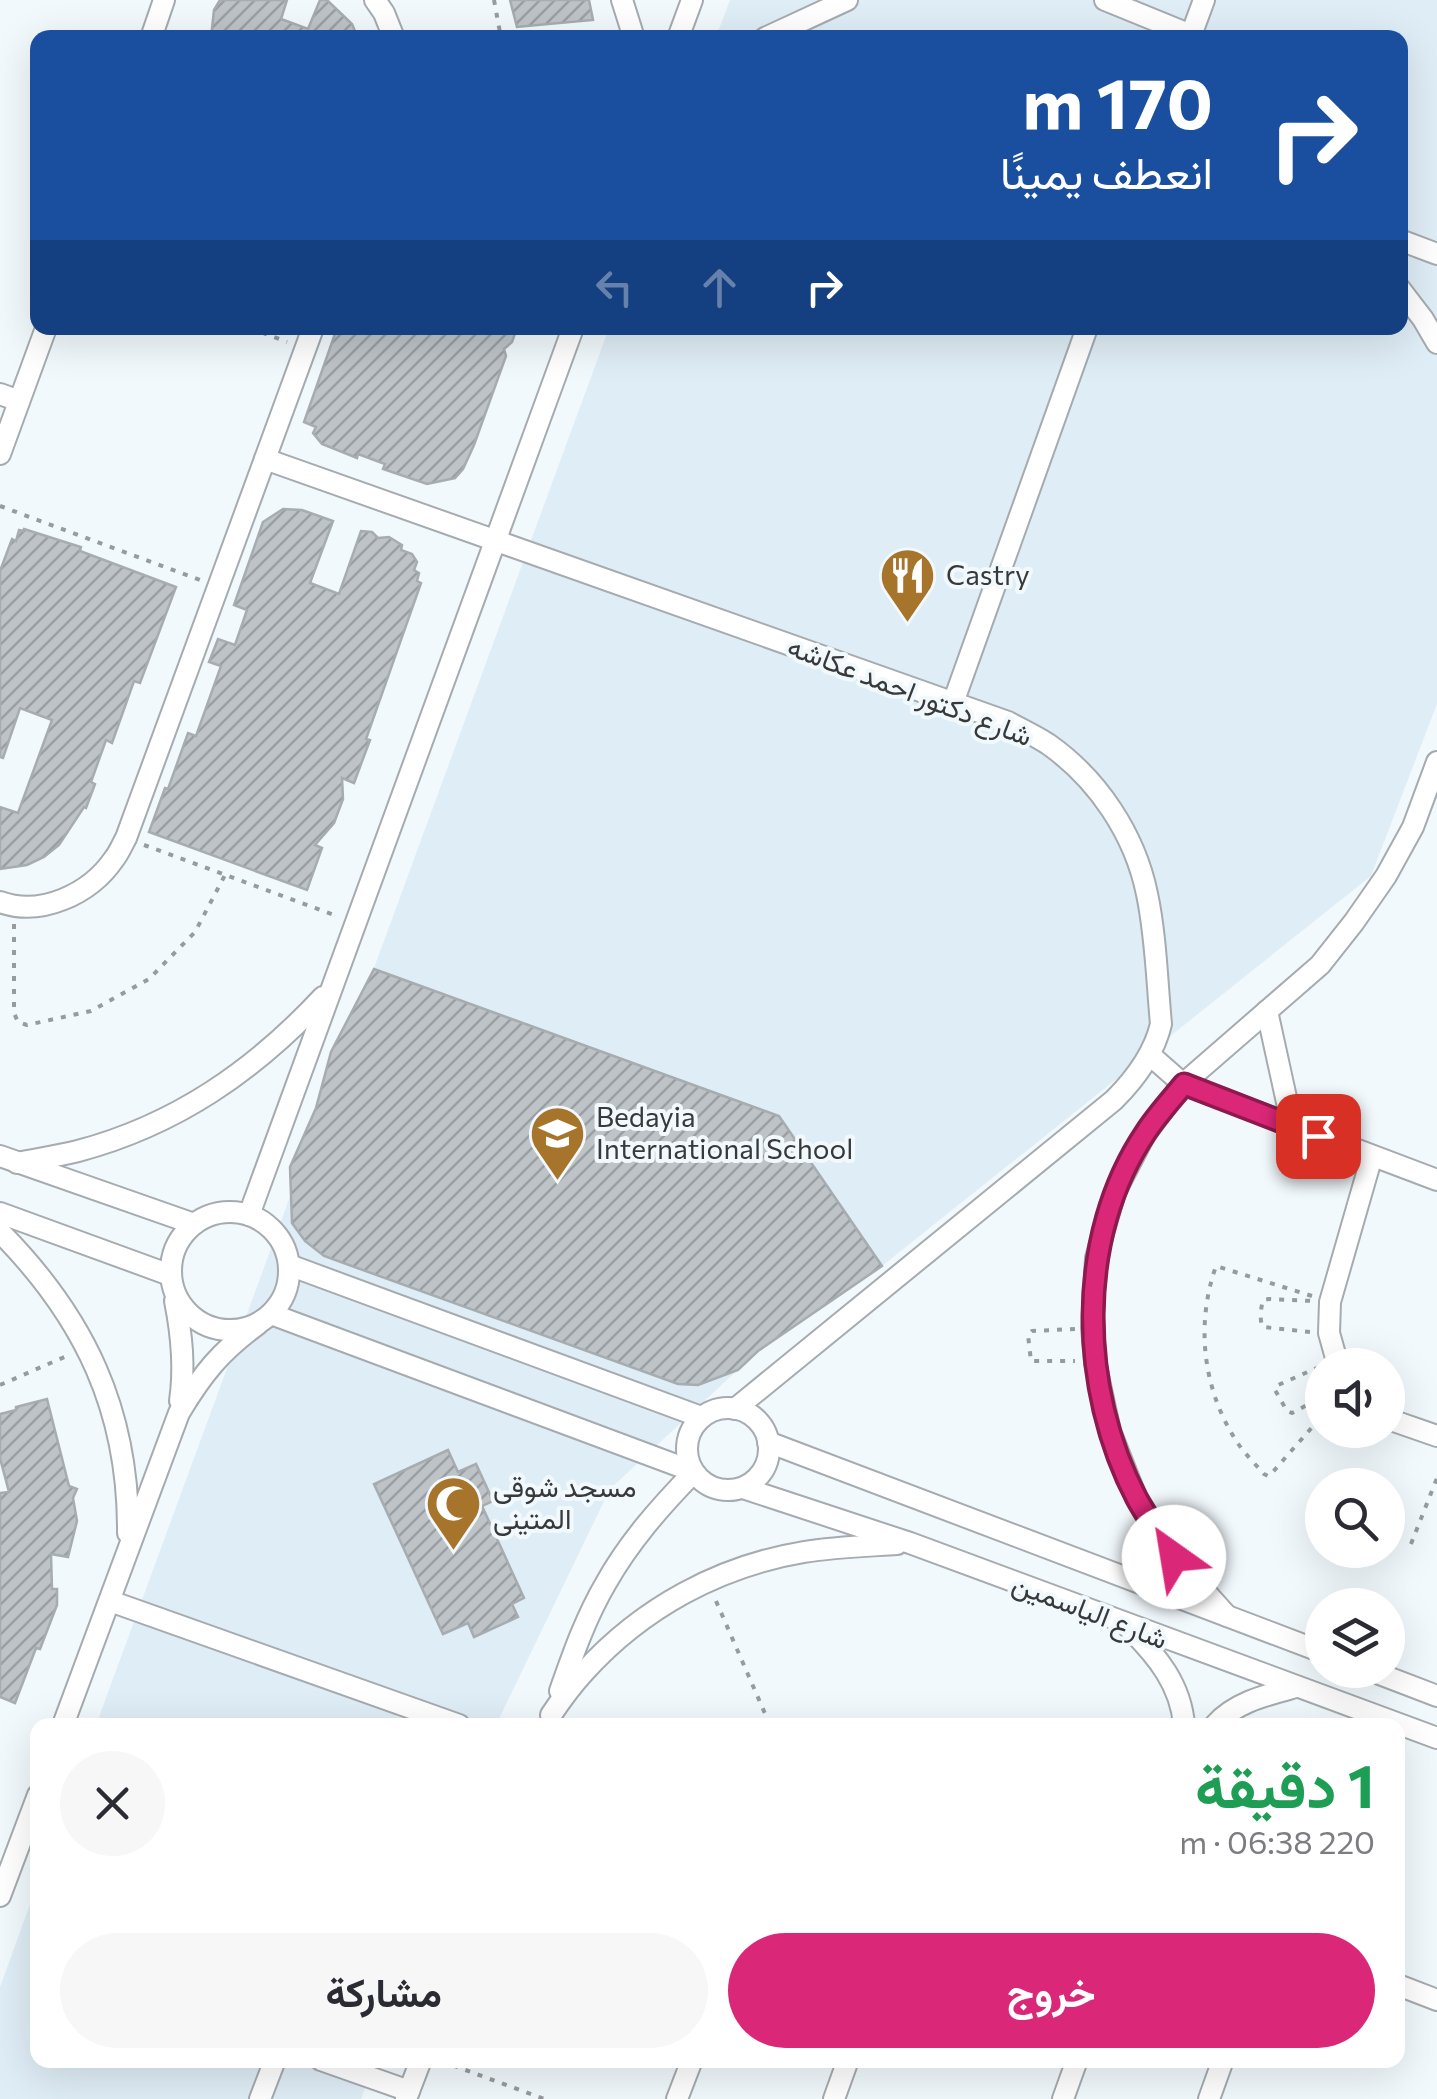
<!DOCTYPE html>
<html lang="ar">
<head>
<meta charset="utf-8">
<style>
  :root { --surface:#fff; --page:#f7f7f7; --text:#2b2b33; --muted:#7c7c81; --accent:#db2777 }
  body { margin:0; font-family:Commissioner,Vazirmatn,sans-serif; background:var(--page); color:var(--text); direction:rtl; height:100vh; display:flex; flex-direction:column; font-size:38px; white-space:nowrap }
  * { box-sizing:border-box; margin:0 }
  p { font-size:32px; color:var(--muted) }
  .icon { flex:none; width:55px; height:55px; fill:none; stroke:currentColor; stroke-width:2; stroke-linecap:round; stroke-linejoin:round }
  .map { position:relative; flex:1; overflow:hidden; direction:ltr }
  .sheet { position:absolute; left:30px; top:1718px; width:1375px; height:350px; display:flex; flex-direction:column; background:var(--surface); border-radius:20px; box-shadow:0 10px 40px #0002; direction:rtl }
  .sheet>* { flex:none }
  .banner { position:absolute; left:30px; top:30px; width:1378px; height:305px; border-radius:20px; box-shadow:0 10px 40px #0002; direction:rtl; background:#1a4fa0; color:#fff; overflow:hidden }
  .controls { position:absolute; left:1305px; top:1348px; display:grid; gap:20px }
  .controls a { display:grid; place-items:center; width:100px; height:100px; border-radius:50%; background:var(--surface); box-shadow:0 10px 40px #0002; font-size:50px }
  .pin { position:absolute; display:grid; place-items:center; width:85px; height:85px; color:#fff; margin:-42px; border-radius:20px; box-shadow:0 5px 15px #0006 }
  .me { position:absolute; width:110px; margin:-55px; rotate:328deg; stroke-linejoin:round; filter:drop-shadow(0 0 8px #0008) }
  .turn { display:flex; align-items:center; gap:35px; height:210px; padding:0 30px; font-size:45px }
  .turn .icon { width:130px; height:130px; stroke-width:2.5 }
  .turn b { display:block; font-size:70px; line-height:85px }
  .lanes { display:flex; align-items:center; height:95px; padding:0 30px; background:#0003; justify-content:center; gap:50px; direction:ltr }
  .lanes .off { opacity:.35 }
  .round { display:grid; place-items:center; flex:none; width:105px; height:105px; border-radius:52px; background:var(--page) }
  .head { display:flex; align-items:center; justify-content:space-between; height:170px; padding:0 30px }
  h1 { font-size:60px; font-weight:700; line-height:75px; color:#1e9e55 }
  .primary-button { display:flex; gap:20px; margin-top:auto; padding:20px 30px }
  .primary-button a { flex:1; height:115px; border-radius:60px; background:var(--accent); color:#fff; font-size:40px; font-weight:700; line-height:115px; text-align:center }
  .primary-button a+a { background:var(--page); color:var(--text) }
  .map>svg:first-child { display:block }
  .built { fill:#dfedf6 }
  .building { fill:url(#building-hatch); stroke:#a6acb0; stroke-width:2.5 }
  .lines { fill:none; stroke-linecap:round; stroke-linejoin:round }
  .minor-casing { stroke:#a5abaf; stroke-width:24 }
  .path { stroke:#969b9e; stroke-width:4; stroke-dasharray:5 8; stroke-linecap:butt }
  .minor { stroke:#fff; stroke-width:20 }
  .route-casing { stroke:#8e194d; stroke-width:25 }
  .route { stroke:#db2777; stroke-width:18 }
  .labels { text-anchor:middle; stroke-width:8; stroke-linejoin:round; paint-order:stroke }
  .poi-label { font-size:28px; fill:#37393b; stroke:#f2f9fd; text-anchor:start }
  .street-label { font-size:28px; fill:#37393b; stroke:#f2f9fd }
</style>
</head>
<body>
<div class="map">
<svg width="1437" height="2099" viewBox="0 0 1437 2099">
  <defs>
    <pattern id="building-hatch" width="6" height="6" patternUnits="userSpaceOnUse" patternTransform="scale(2.5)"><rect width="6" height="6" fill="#bdc3c7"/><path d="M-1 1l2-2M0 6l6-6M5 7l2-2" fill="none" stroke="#9a9fa3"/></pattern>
  </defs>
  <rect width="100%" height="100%" fill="#f2f9fd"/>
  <g class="built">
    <polygon points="730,0 1437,0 1437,704 1371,876 882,1266 758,1351 610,1489 496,1725 96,1725 609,328 1400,328 1400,38 716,37"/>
    <polygon points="37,1885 38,2060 375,2060 361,2099 0,2099 0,1987"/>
  </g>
  <g class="building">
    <polygon points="220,0 287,0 281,19 308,29 320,0 327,0 352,24 358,38 211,38 214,10"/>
    <polygon points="510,0 589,0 593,20 517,27"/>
    <polygon points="337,328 517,328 512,342 504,349 506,356 474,445 463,469 455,478 427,484 383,469 385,464 358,454 357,458 322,444 313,433 316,427 304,422"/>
    <polygon points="283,509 302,510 333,521 310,583 339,594 361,531 372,532 378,538 389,537 402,545 401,550 412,554 417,562 414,570 419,573 417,581 421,583 366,739 370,740 354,783 342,778 343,799 334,823 315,845 322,848 307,890 149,832 165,788 168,789 188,733 196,736 221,666 209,662 218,639 235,645 247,610 234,605 263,522"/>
    <polygon points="24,529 81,547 80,551 176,587 140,683 134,681 112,743 106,740 91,782 95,784 86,808 84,807 59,845 44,857 27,865 0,869 0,807 18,813 52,720 20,708 3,758 0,757 0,571 12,539 16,541 19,530 23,531"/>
    <polygon points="374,969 779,1116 882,1266 758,1351 738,1370 698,1385 678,1384 324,1256 305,1241 292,1223 290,1167 316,1108 331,1052"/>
    <polygon points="47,1399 69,1486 77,1489 73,1498 77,1521 68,1557 51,1554 52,1589 57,1589 57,1605 40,1649 36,1648 15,1703 0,1697 0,1493 9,1492 0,1458 0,1414 16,1410 16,1407"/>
    <polygon points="448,1450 458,1472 476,1464 493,1501 482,1506 524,1598 512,1604 518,1617 474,1637 468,1623 443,1634 374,1484"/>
  </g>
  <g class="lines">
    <defs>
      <g id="minor">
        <polyline points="375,0 384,13 394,38"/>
        <polyline points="622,0 634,38"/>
        <polyline points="1105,0 1191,35"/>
        <polyline points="151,38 164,0"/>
        <polyline points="678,38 692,0"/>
        <polyline points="765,38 847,0"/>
        <polyline points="1190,38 1204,0"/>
        <polyline points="1400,240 1437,254"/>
        <polyline points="1400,289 1423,319 1437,343"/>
        <polyline points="0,394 19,401"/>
        <polyline points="0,454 46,328"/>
        <path d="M265 459 1008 722C1021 729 1036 736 1048 744 1098 779 1135 835 1147 894 1156 936 1157 982 1161 1024 1154 1054 1136 1078 1114 1100L735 1409"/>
        <polyline points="953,703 1087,328"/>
        <path d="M0 902C41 917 90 894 114 859 119 853 122 845 126 838L313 328"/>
        <polyline points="1267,1011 1292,1125"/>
        <polyline points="1150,1055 1183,1084 1437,1180"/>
        <polyline points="0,1156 194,1224"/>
        <path d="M17 1163C37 1159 58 1156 78 1151 176 1125 254 1071 323 997"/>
        <circle cx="230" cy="1271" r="59"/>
        <polyline points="0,1213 170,1275"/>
        <polyline points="249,1215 573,328"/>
        <path d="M0 1232C85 1318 129 1411 128 1533"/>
        <polyline points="289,1265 701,1417"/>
        <path d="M175 1301C182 1336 185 1367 180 1401"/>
        <polyline points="271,1314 692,1471"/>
        <polyline points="1338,1365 1329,1333 1330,1302 1372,1156"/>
        <circle cx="728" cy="1449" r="41"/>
        <polyline points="1388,1419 1437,1436"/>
        <polyline points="768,1442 1322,1652"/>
        <polyline points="743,1488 910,1543 1437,1738"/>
        <polyline points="110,1601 459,1725"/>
        <polyline points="1227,1616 1174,1557 1136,1497 1110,1431 1095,1362 1092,1328 1096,1258 1115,1192 1145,1134 1183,1084 1320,965 1354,922 1386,876 1413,827 1437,762"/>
        <path d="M1130 1629C1157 1656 1181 1685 1184 1725"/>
        <polyline points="1369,1670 1437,1696"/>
        <path d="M560 1691C573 1654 586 1617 606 1583 629 1542 660 1507 693 1473"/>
        <path d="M551 1715C561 1700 572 1685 584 1672 642 1608 719 1566 804 1552 834 1547 866 1546 897 1544"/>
        <path d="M63 1725 179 1413C203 1373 220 1352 258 1324"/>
        <path d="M1215 1725C1235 1702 1267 1695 1296 1687"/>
        <polyline points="0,1896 38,1795"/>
        <polyline points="1398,1985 1437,2000"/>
        <polyline points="321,2060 409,2091"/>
        <polyline points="260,2099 275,2060"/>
        <polyline points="406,2099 421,2060"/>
        <polyline points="677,2099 692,2060"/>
        <polyline points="834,2099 848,2060"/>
        <polyline points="1063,2099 1077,2060"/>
        <polyline points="1209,2099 1223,2060"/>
      </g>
    </defs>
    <use href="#minor" class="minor-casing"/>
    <g class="path">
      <polyline points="494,0 501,38"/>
      <polyline points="250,328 287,342"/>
      <polyline points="0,506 200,580"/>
      <polyline points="144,845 337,916"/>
      <polyline points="14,924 14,1013 18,1022 27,1025 91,1011 149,979 195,932 225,875"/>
      <path d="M1312 1296 1216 1266C1195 1326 1203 1392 1239 1445 1246 1455 1256 1465 1264 1474L1268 1476 1271 1474 1322 1416"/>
      <polyline points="1075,1329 1032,1331 1028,1335 1031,1361 1075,1361"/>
      <path d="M1310 1332 1263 1327C1259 1320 1261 1308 1263 1300L1269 1299 1313 1301"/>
      <polyline points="1319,1367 1276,1386 1275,1390 1287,1411 1292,1413 1322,1397"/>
      <polyline points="0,1385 69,1355"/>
      <polyline points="1411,1544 1437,1478"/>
      <polyline points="716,1601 770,1725"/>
      <polyline points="441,2061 544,2099"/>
    </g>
    <use href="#minor" class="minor"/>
  </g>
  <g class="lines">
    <defs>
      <path id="route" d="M1174 1557C1162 1538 1148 1519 1137 1499 1079 1389 1075 1237 1146 1132 1157 1115 1171 1100 1184 1084L1318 1136"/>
    </defs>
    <use href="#route" class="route-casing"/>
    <use href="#route" class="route"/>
  </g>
  <defs>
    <symbol id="restaurant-pin" viewBox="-11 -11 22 30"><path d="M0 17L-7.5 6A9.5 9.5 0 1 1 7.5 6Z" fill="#a6742b" stroke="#f2f9fd"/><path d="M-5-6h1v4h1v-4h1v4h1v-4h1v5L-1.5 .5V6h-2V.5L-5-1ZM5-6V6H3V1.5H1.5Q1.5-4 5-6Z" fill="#fff"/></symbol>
    <symbol id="school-pin" viewBox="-11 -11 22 30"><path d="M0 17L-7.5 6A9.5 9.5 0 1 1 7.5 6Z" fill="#a6742b" stroke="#f2f9fd"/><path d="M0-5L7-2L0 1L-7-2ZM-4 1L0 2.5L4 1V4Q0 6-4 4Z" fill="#fff"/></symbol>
    <symbol id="mosque-pin" viewBox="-11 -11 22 30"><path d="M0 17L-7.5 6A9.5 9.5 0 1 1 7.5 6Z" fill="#a6742b" stroke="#f2f9fd"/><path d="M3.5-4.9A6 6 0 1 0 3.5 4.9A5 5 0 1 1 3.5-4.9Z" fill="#fff"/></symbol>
  </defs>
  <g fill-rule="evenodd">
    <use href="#restaurant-pin" x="876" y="544" width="63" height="86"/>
    <use href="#school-pin" x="526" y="1102" width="63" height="86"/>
    <use href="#mosque-pin" x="422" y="1472" width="63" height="86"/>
  </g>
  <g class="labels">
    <g class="poi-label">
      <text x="946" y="585">Castry</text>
      <text x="596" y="1127">Bedayia<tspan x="596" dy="32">International School</tspan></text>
      <text x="493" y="1497">مسجد شوقى<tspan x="493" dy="32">المتينى</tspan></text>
    </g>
    <g class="street-label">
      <text transform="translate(910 691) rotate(21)" y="10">شارع دكتور احمد عكاشه</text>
      <text transform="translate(1090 1611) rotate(21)" y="10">شارع الياسمين</text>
    </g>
  </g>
</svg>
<div class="controls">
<a><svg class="icon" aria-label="sound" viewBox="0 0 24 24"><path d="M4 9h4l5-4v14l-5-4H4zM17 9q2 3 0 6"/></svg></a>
<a><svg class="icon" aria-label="search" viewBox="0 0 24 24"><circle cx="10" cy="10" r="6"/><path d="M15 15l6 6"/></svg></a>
<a><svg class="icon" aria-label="layers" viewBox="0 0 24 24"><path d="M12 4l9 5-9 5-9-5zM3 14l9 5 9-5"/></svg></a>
</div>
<div class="pin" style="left:1318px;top:1136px;background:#d93025"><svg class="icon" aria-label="arrive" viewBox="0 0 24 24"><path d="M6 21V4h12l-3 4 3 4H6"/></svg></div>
<svg class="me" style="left:1174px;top:1557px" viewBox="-20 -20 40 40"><circle r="19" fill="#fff"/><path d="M0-13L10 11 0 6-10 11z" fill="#db2777"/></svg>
<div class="banner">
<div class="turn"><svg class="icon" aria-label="right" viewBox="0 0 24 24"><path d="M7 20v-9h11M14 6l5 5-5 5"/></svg><div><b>170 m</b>انعطف يمينًا</div></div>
<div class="lanes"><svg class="icon off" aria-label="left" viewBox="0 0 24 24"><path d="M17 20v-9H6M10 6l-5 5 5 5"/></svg><svg class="icon off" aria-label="ahead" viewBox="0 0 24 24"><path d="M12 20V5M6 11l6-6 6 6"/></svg><svg class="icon" aria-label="right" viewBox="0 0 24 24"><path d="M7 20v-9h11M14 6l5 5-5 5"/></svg></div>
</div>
<section class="sheet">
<div class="head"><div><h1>1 دقيقة</h1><p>220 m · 06:38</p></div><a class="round"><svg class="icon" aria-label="close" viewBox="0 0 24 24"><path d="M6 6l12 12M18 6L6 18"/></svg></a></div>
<div class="primary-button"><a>خروج</a><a>مشاركة</a></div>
</section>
</div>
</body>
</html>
